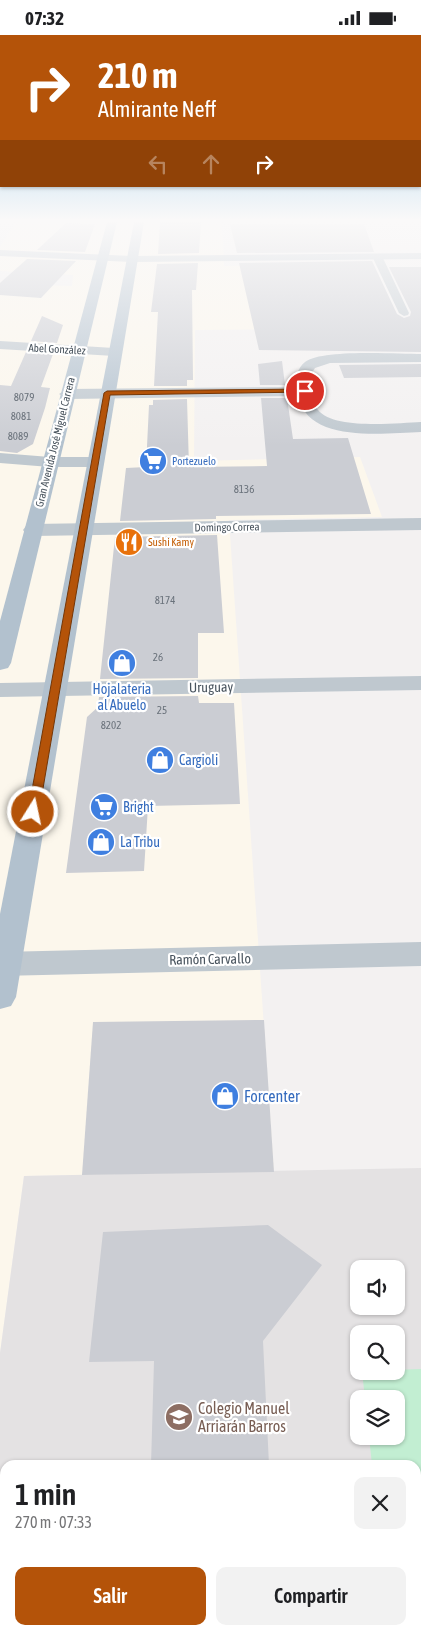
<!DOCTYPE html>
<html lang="es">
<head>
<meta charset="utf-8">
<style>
  :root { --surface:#fff; --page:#f2f2f2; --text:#202124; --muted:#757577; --accent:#b45309 }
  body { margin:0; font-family:"Asap Condensed",sans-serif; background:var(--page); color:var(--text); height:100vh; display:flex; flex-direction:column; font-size:19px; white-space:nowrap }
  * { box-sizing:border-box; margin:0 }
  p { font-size:16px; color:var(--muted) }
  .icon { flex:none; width:28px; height:28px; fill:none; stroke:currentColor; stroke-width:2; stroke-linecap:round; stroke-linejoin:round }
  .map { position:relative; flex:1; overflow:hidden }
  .drawer { position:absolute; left:0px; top:1425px; width:421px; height:175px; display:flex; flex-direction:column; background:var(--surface); border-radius:15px 15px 0 0; box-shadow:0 1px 4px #0004 }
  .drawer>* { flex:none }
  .guide { position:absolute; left:0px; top:0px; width:421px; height:152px; box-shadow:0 1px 4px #0004; background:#b45309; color:#fff; overflow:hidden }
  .tools { position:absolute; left:350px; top:1225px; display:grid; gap:10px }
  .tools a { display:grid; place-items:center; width:55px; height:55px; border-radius:10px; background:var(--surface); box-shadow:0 1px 4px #0004; font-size:25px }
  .pin { position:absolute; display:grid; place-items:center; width:42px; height:42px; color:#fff; margin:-21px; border:2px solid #fff; border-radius:50%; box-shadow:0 1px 5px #0007 }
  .me { position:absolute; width:55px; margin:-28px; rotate:10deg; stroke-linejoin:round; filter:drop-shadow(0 0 4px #0008) }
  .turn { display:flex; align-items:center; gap:18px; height:105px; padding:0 15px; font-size:22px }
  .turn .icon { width:65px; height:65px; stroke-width:2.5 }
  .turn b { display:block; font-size:35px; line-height:42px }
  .lanes { display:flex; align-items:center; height:48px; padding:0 15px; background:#0003; justify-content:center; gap:25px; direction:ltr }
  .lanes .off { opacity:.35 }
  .round { display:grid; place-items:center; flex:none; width:52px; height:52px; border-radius:10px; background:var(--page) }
  .headline { display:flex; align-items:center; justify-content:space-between; height:85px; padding:0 15px }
  h1 { font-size:30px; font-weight:600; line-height:38px }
  .action { display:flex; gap:10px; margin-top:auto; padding:10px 15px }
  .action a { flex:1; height:58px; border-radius:10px; background:var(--accent); color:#fff; font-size:20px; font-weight:600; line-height:58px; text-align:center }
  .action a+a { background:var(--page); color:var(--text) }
  .status { display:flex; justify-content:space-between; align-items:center; height:35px; padding:0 25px; background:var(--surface); direction:ltr }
  .status svg { height:14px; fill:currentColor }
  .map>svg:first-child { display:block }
  .commercial { fill:#fcf7ec }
  .education { fill:#e4e2e3; fill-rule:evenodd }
  .green { fill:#c2eed2 }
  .building { fill:#cbcdd3 }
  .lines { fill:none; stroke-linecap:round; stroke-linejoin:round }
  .service { fill:#bfc8cf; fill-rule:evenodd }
  .minor { fill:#bfc8cf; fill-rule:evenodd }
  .secondary { fill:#bec8d1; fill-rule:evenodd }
  .primary { fill:#b2c1ce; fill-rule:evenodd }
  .route { fill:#b45309; stroke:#753606 }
  .labels { text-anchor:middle; stroke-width:4.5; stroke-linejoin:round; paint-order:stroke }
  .far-street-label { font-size:11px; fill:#49545e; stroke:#fff }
  .number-label { font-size:11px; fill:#6a727b }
  .far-shop-label { font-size:11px; fill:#366cbe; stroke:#fff; text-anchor:start }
  .far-food-label { font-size:11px; fill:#c56008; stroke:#fff; text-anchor:start }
  .street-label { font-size:14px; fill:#49545e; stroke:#fff }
  .shop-label { font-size:14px; fill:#366cbe; stroke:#fff; text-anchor:start }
  .near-shop-label { font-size:16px; fill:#366cbe; stroke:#fff; text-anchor:start }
  .near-education-label { font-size:16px; fill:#785e54; stroke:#fff; text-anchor:start }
</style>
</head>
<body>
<div class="status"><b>07:32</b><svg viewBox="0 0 49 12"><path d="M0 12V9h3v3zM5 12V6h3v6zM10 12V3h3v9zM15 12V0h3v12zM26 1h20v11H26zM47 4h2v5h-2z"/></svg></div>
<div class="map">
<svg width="421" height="1600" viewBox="0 0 421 1600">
  <rect width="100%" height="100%" fill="#f3f1f1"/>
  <polygon class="commercial" points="16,187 222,187 224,231 320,230 342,294 195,295 194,426 360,422 382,482 229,485 274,1137 24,1141 0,1318 0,249 72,251 73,240 0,236 0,212"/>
  <path class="education" d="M421 1133V1600H0V1318L24 1141ZM359 1234H396V1271H359ZM359 1299H396V1336H359ZM359 1364H396V1401H359ZM5 1430H416V1595H5Z"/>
  <polygon class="green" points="421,1334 421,1600 389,1600 388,1595 416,1595 416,1430 372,1430 369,1401 396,1401 396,1364 365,1364 362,1336"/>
  <g class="building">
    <polygon points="160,187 201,187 199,218 158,219"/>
    <polygon points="66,188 95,189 85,217 37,215"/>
    <polygon points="230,189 364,189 374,217 237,218"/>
    <polygon points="27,224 76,226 41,263 0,260 0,248"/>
    <polygon points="372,226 397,279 404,283 410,281 411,277 389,232 421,232 421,317 259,315 239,228"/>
    <polygon points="198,228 196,255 192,255 193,345 187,345 187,351 154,351 158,277 151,277 157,229"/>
    <polygon points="42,281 63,290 57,308 31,306"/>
    <polygon points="26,317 53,319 41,352 50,353 45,373 33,409 17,418 0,416 0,350 11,351"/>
    <polygon points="282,326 285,350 260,350 258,329"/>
    <polygon points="421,329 421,342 344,343 339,330"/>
    <polygon points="261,363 287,363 293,404 348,403 371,479 216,481 216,484 120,486 126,433 146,432 149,370 153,370 153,365 187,364 189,432 267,431"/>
    <polygon points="217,500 224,598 198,598 198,643 100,644 115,502"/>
    <polygon points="198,661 199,668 234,668 240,769 148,771 144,836 66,838 87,682 98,672 99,662"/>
    <polygon points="264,985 274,1137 82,1140 93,987"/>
    <polygon points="268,1190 322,1230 263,1306 269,1430 151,1430 154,1326 89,1327 103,1197"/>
  </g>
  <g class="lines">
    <polygon class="service" points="374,219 382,221 409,278 408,280 404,281 399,278 372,221"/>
    <g class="minor">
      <polygon points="0,306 114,313 121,317 114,321 0,314"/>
      <path d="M421 319V327L330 328 315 333 310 341C311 351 311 367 318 375 334 395 397 388 421 387V397C384 398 308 409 298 361L67 364 59 359 67 354 296 352C296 343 297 333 305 327 322 314 397 319 421 319Z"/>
      <polygon points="0,418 50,422 95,422 101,423 104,427 101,431 95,432 50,432 0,428"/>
      <polygon points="421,483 421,495 33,501 26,499 23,495 26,491 33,489"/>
      <polygon points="421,641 421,655 0,662 0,648"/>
      <polygon points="421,907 421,931 0,941 0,917"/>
    </g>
    <polygon class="secondary" points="0,215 132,221 421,218 421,224 132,227 0,221"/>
    <g class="primary">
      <polygon points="107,187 117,187 11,628 8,633 0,635 0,586"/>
      <polygon points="134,187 144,187 16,962 11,971 0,974 0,879"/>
    </g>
  </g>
  <linearGradient id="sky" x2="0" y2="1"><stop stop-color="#85c3e8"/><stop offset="0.45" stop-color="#faf9f9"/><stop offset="1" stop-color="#faf9f9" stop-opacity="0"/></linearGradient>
  <rect width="421" height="411" fill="url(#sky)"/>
  <polygon class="route" points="305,354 307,357 110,360 39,777 37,779 29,779 28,777 104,358 107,356"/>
  <defs>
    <symbol id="supermarket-disc" viewBox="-11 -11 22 22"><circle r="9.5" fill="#3f7fe0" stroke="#fff"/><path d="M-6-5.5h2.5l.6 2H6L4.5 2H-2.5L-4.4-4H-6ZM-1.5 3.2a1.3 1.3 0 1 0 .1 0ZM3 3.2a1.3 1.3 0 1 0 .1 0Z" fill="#fff"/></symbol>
    <symbol id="restaurant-disc" viewBox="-11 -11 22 22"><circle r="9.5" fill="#e8710a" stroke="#fff"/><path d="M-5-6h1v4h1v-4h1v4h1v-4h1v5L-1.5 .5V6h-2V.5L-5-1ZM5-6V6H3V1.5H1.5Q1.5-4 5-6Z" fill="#fff"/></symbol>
    <symbol id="shop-disc" viewBox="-11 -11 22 22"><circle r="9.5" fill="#3f7fe0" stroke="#fff"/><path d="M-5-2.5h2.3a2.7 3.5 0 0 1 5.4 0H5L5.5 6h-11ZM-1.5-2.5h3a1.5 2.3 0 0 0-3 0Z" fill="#fff"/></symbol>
    <symbol id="school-disc" viewBox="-11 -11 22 22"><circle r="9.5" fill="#8d6e63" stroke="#fff"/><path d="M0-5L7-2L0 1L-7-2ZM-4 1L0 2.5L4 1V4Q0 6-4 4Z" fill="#fff"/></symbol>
  </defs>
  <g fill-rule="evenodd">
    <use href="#supermarket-disc" x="137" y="410" width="32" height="32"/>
    <use href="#restaurant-disc" x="113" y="491" width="32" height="32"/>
    <use href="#shop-disc" x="106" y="612" width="32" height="32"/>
    <use href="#shop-disc" x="144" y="709" width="32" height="32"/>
    <use href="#supermarket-disc" x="88" y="756" width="32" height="32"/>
    <use href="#shop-disc" x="85" y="791" width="32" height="32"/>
    <use href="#shop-disc" x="209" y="1045" width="32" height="32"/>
    <use href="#school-disc" x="163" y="1366" width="32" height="32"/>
  </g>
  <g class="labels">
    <g class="far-street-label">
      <text transform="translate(57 314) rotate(3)" y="4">Abel González</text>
      <text transform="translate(55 407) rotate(-76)" y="4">Gran Avenida José Miguel Carrera</text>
      <text transform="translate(227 492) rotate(-1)" y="4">Domingo Correa</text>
    </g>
    <g class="number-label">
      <text x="24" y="366">8079</text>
      <text x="21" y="385">8081</text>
      <text x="18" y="405">8089</text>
      <text x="244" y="458">8136</text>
      <text x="165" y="569">8174</text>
      <text x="158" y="626">26</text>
      <text x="162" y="679">25</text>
      <text x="111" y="694">8202</text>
    </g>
    <g class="far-shop-label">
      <text x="172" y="430">Portezuelo</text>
    </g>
    <g class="far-food-label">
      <text x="148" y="511">Sushi Kamy</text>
    </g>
    <g class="street-label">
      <text transform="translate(211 652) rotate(-1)" y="5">Uruguay</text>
      <text transform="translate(210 924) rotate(-1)" y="5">Ramón Carvallo</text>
    </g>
    <g class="shop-label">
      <text x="122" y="659" text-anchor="middle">Hojalateria<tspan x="122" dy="16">al Abuelo</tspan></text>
      <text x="179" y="730">Cargioli</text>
      <text x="123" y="777">Bright</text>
      <text x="120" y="812">La Tribu</text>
    </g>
    <g class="near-shop-label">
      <text x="244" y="1067">Forcenter</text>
    </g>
    <g class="near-education-label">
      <text x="198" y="1379">Colegio Manuel<tspan x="198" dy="18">Arriarán Barros</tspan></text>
    </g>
  </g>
</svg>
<div class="tools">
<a><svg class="icon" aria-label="sound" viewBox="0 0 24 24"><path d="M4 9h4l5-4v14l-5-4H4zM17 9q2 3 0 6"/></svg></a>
<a><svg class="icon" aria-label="search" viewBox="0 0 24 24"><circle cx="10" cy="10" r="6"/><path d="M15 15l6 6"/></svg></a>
<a><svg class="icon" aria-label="layers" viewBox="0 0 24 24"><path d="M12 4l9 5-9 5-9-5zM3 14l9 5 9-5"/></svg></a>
</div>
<div class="pin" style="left:305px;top:356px;background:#d93025"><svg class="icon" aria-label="arrive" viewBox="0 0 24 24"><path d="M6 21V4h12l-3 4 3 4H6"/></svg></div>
<svg class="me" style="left:33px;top:777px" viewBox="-20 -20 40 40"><circle r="17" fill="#b45309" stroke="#fff" stroke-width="3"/><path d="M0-11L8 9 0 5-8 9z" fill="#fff"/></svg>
<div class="guide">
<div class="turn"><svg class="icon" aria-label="right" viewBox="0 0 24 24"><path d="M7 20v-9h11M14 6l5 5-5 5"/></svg><div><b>210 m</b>Almirante Neff</div></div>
<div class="lanes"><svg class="icon off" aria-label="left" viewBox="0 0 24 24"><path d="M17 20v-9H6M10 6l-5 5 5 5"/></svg><svg class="icon off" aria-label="ahead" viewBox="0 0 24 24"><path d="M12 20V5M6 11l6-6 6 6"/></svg><svg class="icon" aria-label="right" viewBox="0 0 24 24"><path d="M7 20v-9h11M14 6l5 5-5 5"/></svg></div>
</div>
<section class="drawer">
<div class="headline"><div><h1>1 min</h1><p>270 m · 07:33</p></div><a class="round"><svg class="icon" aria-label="close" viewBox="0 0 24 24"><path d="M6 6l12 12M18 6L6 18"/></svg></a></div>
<div class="action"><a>Salir</a><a>Compartir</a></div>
</section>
</div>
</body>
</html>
